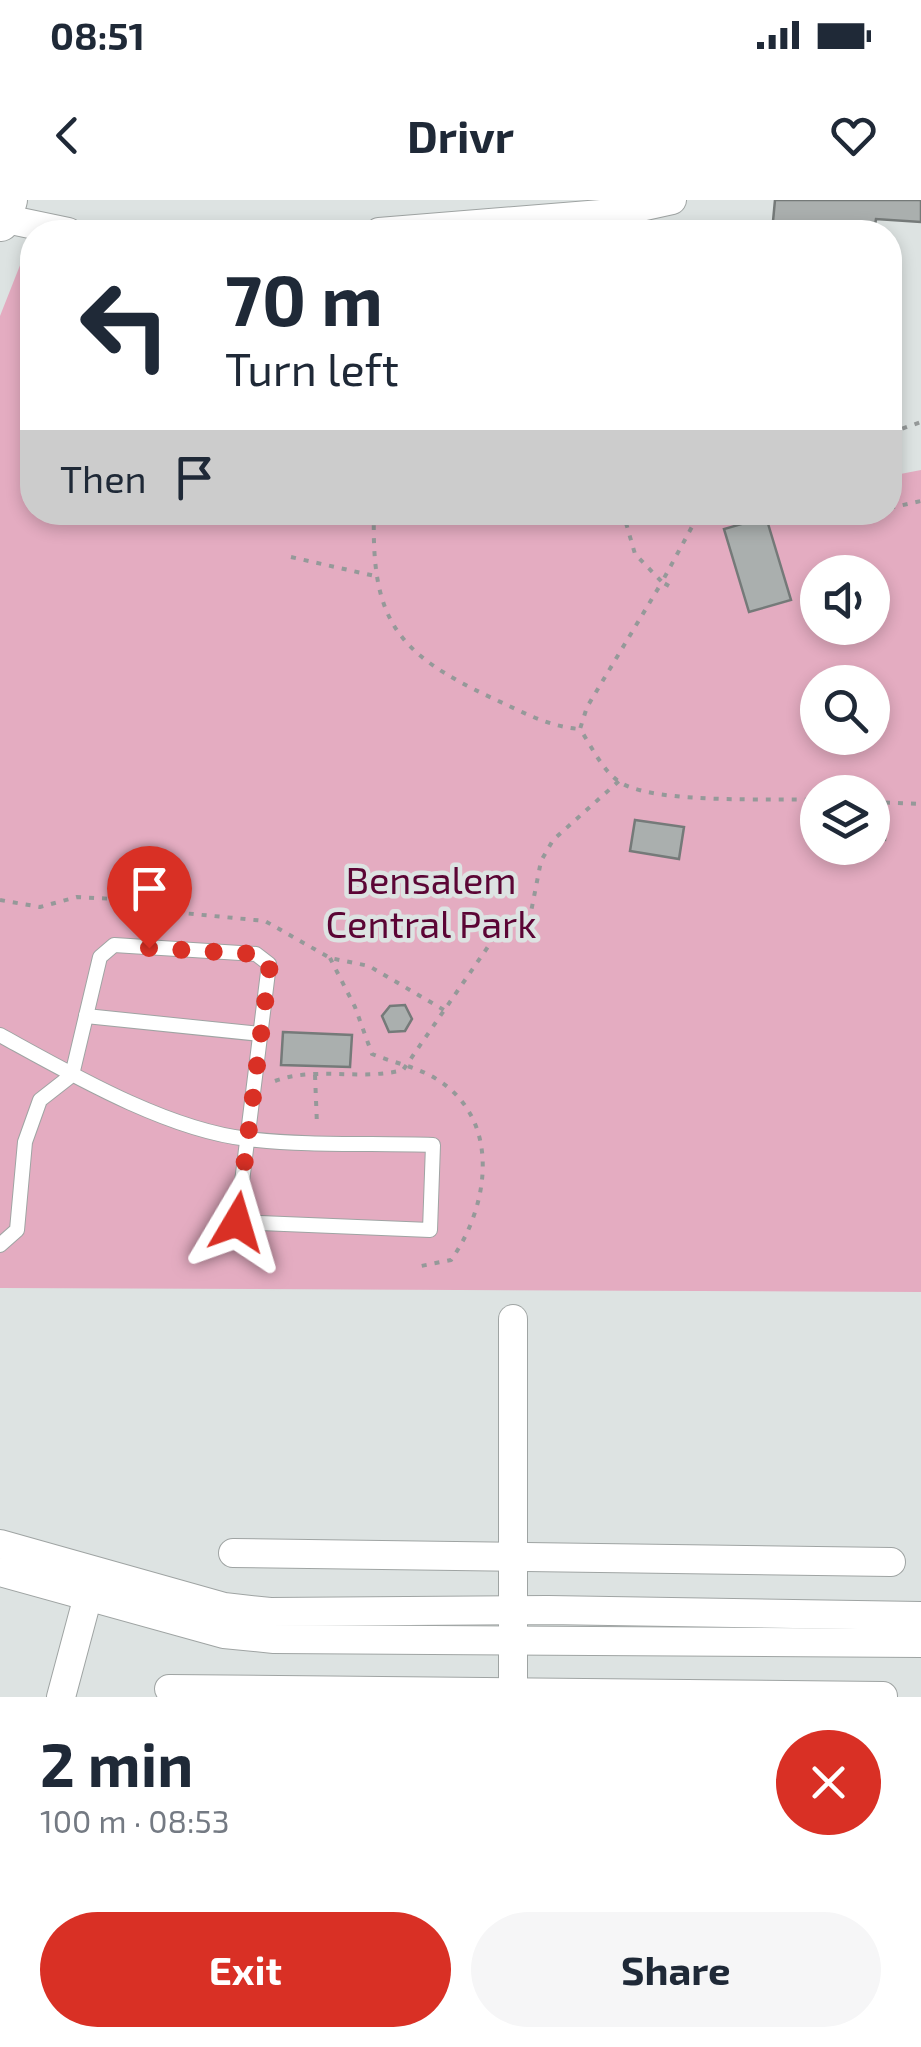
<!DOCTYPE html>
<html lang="en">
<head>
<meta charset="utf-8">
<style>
  :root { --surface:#fff; --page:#f6f6f7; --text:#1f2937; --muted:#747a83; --accent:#d93025 }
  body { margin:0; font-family:"Exo 2",sans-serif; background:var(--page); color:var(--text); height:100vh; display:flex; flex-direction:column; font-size:38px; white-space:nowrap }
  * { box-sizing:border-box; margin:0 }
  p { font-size:32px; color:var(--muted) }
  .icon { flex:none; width:55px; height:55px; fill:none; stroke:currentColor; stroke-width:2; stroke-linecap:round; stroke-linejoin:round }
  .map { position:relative; height:1497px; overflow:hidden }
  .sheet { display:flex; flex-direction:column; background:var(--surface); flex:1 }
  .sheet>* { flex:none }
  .hud { position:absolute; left:20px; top:20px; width:882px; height:305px; border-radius:40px; box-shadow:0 5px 15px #0003; background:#fff; color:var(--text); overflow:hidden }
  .fabs { position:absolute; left:800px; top:355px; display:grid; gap:20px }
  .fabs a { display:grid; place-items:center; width:90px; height:90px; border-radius:50%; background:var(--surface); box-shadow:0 5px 15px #0003; font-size:50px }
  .pin { position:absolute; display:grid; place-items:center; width:85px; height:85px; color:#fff; margin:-102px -42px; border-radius:50% 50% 50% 0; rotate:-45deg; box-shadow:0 0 10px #0007 }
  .pin .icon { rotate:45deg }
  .me { position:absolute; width:110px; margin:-55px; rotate:7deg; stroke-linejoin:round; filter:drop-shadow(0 0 8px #0008) }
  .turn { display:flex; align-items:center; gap:35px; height:210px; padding:0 40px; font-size:45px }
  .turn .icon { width:130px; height:130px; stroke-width:2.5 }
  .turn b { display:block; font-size:70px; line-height:85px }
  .then { display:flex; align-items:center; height:95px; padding:0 40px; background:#0003; gap:20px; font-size:38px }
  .round { display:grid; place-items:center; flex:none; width:105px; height:105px; border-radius:52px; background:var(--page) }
  .summary { display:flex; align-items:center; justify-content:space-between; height:170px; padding:0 40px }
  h1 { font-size:60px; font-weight:700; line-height:75px }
  .cta { display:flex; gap:20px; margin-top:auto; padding:20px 40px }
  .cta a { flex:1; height:115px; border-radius:60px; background:var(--accent); color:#fff; font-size:40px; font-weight:700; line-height:115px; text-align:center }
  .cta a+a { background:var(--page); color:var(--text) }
  .status { display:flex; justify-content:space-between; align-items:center; height:70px; padding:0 50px; background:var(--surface); direction:ltr }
  .status svg { height:28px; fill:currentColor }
  header { display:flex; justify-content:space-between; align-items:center; height:130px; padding:0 40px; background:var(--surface); font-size:45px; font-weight:700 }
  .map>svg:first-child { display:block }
  .green { fill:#e4acc1; fill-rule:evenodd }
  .building { fill:#aaafae; stroke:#757a79; stroke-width:2.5 }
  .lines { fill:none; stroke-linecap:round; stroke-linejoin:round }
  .lane-casing { stroke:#9fa4a3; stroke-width:16 }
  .street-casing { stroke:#9fa4a3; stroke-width:30 }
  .secondary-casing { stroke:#9fa4a3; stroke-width:42 }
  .path { stroke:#959999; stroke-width:4; stroke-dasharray:5 8; stroke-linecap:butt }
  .lane { stroke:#fff; stroke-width:14 }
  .street { stroke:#fff; stroke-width:28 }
  .secondary { stroke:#fff; stroke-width:40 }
  .route { stroke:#d93025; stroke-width:18; stroke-dasharray:0 32.4 }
  .labels { text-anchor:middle; stroke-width:9; stroke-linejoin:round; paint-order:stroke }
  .park-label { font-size:38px; fill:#5b0535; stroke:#dde3e2 }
</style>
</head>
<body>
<div class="status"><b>08:51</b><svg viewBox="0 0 49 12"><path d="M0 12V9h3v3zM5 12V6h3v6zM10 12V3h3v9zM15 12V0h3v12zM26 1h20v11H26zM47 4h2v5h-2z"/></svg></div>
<header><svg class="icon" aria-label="back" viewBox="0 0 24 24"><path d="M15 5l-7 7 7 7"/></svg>Drivr<svg class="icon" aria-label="heart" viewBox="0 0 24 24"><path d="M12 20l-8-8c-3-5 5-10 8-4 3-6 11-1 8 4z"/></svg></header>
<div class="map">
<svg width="921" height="1497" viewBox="0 0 921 1497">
  <rect width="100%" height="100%" fill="#dde3e2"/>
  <path class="green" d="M28 45 32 46V312H890V276L921 270V1092L0 1088V116ZM818 372H872V428H818ZM818 482H872V538H818ZM818 592H872V648H818Z"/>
  <g class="building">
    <polygon points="775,0 921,0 921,22 876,19 874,32 772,32"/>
    <polygon points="766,317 791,400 749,412 724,329"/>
    <polygon points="872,617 887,618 885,640 872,639"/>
    <polygon points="635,620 684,627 679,659 630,651"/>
    <polygon points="405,805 412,819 405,831 389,832 382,816 390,806"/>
    <polygon points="283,832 352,835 350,867 281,865"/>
  </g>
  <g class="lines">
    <defs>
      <g id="lane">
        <polyline points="86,816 260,834"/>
        <path d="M0 835C71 874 167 930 248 939 308 946 372 943 433 945L430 1030 237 1022C248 936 258 850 269 764L256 754 114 745 100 757 72 875 40 900 25 942 17 1030 0 1045"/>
      </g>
      <g id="street">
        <polyline points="1,18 68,32"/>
        <polyline points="379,32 613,13 672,0"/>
        <polyline points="0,1344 224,1407 270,1412 548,1410 921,1416"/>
        <polyline points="233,1353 891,1362"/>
        <polyline points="0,1372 224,1434 274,1439 921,1443"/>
        <polyline points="169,1489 883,1496"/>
        <polyline points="61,1497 92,1381"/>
        <polyline points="513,1497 513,1119"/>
      </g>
      <polyline id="secondary" points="0,21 7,0"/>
    </defs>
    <use href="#lane" class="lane-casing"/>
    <use href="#street" class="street-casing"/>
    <use href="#secondary" class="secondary-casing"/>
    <g class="path">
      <polyline points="890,233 921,222"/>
      <polyline points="890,308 921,301"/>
      <path d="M374 312C371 420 396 453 492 498 521 511 548 527 580 529"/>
      <path d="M626 323 635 354 662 382 587 507 580 529C592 547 604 574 623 584 661 604 771 598 818 600"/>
      <polyline points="291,357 375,376"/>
      <polyline points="669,386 662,382 700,312"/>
      <polyline points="872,602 921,604"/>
      <polyline points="0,700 40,707 77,697 114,699 120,707 265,721 330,758 369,766 444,810"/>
      <path d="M330 758 355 807 372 854C394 863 418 867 438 880 502 921 489 1007 451 1060L421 1066"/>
      <polyline points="315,875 317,925"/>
      <path d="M275 881C316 866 361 881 403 870L494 738 531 712 541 661 553 640 619 581"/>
    </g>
    <use href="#lane" class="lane"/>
    <use href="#street" class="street"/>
    <use href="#secondary" class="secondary"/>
  </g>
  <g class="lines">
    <polyline class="route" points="149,748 256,754 270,764 237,1022"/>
  </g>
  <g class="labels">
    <g class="park-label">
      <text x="431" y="694">Bensalem<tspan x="431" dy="44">Central Park</tspan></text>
    </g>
  </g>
</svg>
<div class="fabs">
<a><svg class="icon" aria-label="sound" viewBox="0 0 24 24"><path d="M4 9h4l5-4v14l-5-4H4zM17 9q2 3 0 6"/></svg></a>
<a><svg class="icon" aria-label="search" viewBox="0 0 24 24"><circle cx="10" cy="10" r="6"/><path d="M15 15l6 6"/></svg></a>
<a><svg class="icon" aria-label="layers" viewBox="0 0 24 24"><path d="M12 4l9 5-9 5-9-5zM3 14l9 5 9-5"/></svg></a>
</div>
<div class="pin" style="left:149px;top:748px;background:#d93025"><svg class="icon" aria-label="arrive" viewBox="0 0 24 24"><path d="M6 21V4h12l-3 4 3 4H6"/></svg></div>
<svg class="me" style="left:237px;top:1022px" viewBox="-20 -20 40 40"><path d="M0-17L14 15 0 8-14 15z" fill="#d93025" stroke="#fff" stroke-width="4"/></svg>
<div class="hud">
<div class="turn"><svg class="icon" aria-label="left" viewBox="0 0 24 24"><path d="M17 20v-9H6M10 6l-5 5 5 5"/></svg><div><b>70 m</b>Turn left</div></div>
<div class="then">Then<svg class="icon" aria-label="arrive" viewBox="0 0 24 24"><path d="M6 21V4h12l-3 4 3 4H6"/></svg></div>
</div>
</div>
<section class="sheet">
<div class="summary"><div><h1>2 min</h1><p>100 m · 08:53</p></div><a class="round" style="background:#d93025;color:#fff"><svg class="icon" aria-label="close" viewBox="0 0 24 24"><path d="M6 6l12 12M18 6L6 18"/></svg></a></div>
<div class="cta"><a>Exit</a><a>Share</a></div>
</section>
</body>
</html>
